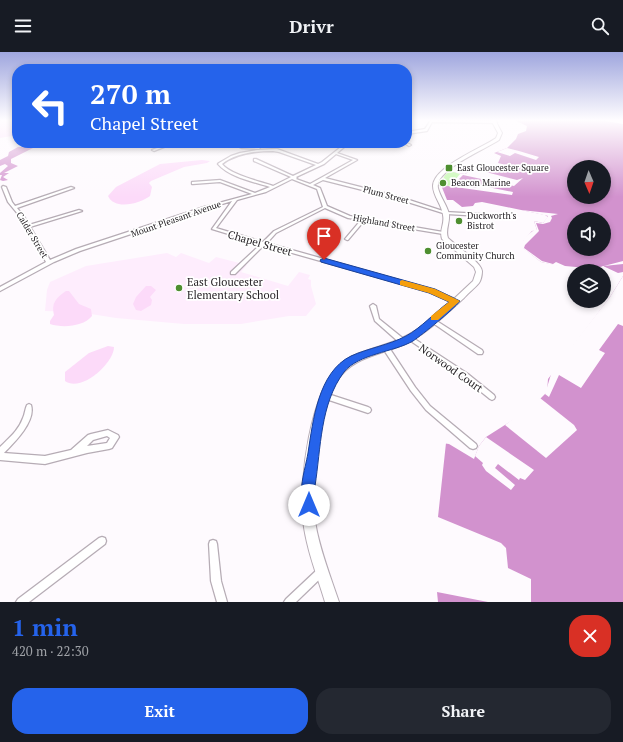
<!DOCTYPE html>
<html lang="en">
<head>
<meta charset="utf-8">
<style>
  :root { --surface:#171b24; --page:#242831; --text:#f1f3f6; --muted:#9ea1a6; --accent:#2563eb }
  body { margin:0; font-family:"PT Serif",serif; background:var(--page); color:var(--text); height:100vh; display:flex; flex-direction:column; font-size:15px; white-space:nowrap }
  * { box-sizing:border-box; margin:0 }
  p { font-size:13px; color:var(--muted) }
  .icon { flex:none; width:22px; height:22px; fill:none; stroke:currentColor; stroke-width:2; stroke-linecap:round; stroke-linejoin:round }
  .map { position:relative; height:550px; overflow:hidden }
  .side { display:flex; flex-direction:column; background:var(--surface); flex:1 }
  .side>* { flex:none }
  .banner { position:absolute; left:12px; top:12px; width:400px; height:84px; border-radius:16px; box-shadow:0 2px 6px #0003; background:#2563eb; color:#fff; overflow:hidden }
  .needle { width:26px; rotate:178deg }
  .fabs { position:absolute; left:567px; top:108px; display:grid; gap:8px }
  .fabs a { display:grid; place-items:center; width:44px; height:44px; border-radius:50%; background:var(--surface); box-shadow:0 2px 6px #0003; font-size:20px }
  .pin { position:absolute; display:grid; place-items:center; width:34px; height:34px; color:#fff; margin:-41px -17px; border-radius:50% 50% 50% 0; rotate:-45deg; box-shadow:0 0 4px #0007 }
  .pin .icon { rotate:45deg }
  .me { position:absolute; width:44px; margin:-22px; rotate:0deg; stroke-linejoin:round; filter:drop-shadow(0 0 3px #0008) }
  .turn { display:flex; align-items:center; gap:14px; height:84px; padding:0 12px; font-size:18px }
  .turn .icon { width:52px; height:52px; stroke-width:2.5 }
  .turn b { display:block; font-size:28px; line-height:34px }
  .round { display:grid; place-items:center; flex:none; width:42px; height:42px; border-radius:16px; background:var(--page) }
  .head { display:flex; align-items:center; justify-content:space-between; height:68px; padding:0 12px }
  h1 { font-size:24px; font-weight:700; line-height:30px; color:var(--accent) }
  .primary-button { display:flex; gap:8px; margin-top:auto; padding:8px 12px }
  .primary-button a { flex:1; height:46px; border-radius:16px; background:var(--accent); color:#fff; font-size:16px; font-weight:700; line-height:46px; text-align:center }
  .primary-button a+a { background:var(--page); color:var(--text) }
  header { display:flex; justify-content:space-between; align-items:center; height:52px; padding:0 12px; background:var(--surface); font-size:18px; font-weight:700 }
  .map>svg:first-child { display:block }
  .built { fill:#feedfd }
  .green { fill:#fcdaf9 }
  .water { fill:#d292ce; fill-rule:evenodd }
  .pier { fill:#fefafe }
  .building { fill:#c4f8af }
  .lines { fill:none; stroke-linecap:round; stroke-linejoin:round }
  .street-casing { stroke:#b6acb5; stroke-width:2.5 }
  .secondary-casing { stroke:#b6acb5; stroke-width:2 }
  .street { fill:#fff; fill-rule:evenodd }
  .secondary { fill:#fff; fill-rule:evenodd }
  .route { fill:#2563eb; stroke:#184099 }
  .slow { fill:#f59e0b }
  .poi-dot { fill:#4e8e30; stroke:#fff; stroke-width:1.5 }
  .labels { text-anchor:middle; stroke-width:3.5; stroke-linejoin:round; paint-order:stroke }
  .far-poi-label { font-size:9px; fill:#272327; stroke:#fff; text-anchor:start }
  .far-street-label { font-size:9px; fill:#272327; stroke:#fff }
  .street-label { font-size:11px; fill:#272327; stroke:#fff }
  .poi-label { font-size:11px; fill:#272327; stroke:#fff; text-anchor:start }
</style>
</head>
<body>
<header><svg class="icon" aria-label="menu" viewBox="0 0 24 24"><path d="M4 6h16M4 12h16M4 18h16"/></svg>Drivr<svg class="icon" aria-label="search" viewBox="0 0 24 24"><circle cx="10" cy="10" r="6"/><path d="M15 15l6 6"/></svg></header>
<div class="map">
<svg width="623" height="550" viewBox="0 0 623 550">
  <rect width="100%" height="100%" fill="#fefafe"/>
  <polygon class="built" points="167,201 176,205 181,201 209,211 216,205 247,213 241,220 288,234 299,220 310,223 308,227 311,228 311,234 316,252 306,264 289,264 241,272 184,272 116,266 78,260 45,259 47,238 50,230 86,214"/>
  <g class="green">
    <polygon points="0,68 17,68 17,83 0,86"/>
    <path d="M202 108 210 109 207 111 184 115 151 129 149 131 152 135 150 144C141 151 115 159 108 144L116 135 160 112Z"/>
    <polygon points="146,234 151,234 156,238 150,245 152,248 151,253 141,259 136,258 133,252 136,245"/>
    <path d="M66 239H69L79 252 91 257 92 264C83 275 62 276 50 272V269L54 263C51 251 56 246 66 239Z"/>
    <path d="M108 294 114 295C114 311 81 341 65 329V320L89 301Z"/>
  </g>
  <g class="water">
    <path d="M514 68H600L623 72V220L618 221 603 214 601 216 566 215 541 210 523 196V189L532 179 537 178 534 169 543 171 548 165 545 163 482 150 475 151 473 154 462 155 453 148H447L441 133 452 120 465 122 470 117 475 118 480 113H486L522 120 518 116 498 111 501 104 494 101 507 96 516 87 518 82 526 79 527 74ZM574 115H604V145H574ZM574 167H604V197H574Z"/>
    <polygon points="18,95 35,95 11,107 11,111 18,114 4,121 9,121 3,125 8,128 3,129 0,128 2,123 0,123 0,121 8,114 5,112 0,114 0,108 8,104 9,100"/>
    <polygon points="623,224 623,550 499,550 499,495 436,471 442,391 449,392 474,407 479,394 486,385 530,357 547,340 548,327 610,245"/>
    <polygon points="437,540 488,550 438,550"/>
  </g>
  <g class="pier">
    <polygon points="507,96 519,99 539,105 536,108 515,101 510,104 497,100"/>
    <polygon points="479,113 482,113 478,118 517,128 523,126 514,134 463,123 455,131 476,136 478,133 513,140 512,143 441,133 452,120 465,122 473,118 476,119 475,117"/>
    <polygon points="521,158 558,162 551,164 552,166 550,170 543,172 536,171 539,179 525,193 524,196 542,209 553,212 556,210 565,214 576,215 600,215 623,209 623,212 604,214 603,216 586,217 566,216 541,210 521,195 521,192 525,185 534,178 537,178 534,169 543,171 548,164"/>
    <polygon points="623,224 623,274 618,272 599,298 605,301 581,336 559,323 549,345 545,342 552,319 610,245"/>
    <polygon points="540,346 574,373 577,378 546,406 505,373"/>
    <polygon points="486,385 534,418 525,428 520,426 519,428 498,412 495,416 515,433 511,438 486,419 482,413 483,411 475,404 479,394"/>
    <polygon points="440,390 446,391 438,465 501,491 506,496 508,516 531,527 531,550 499,550 497,497 434,472 431,464 435,413"/>
  </g>
  <polygon class="building" points="450,119 460,122 450,134 440,133 445,123"/>
  <g class="lines">
    <defs>
      <g id="street">
        <polygon points="431,68 496,69 497,70 496,71 432,70 427,79 407,82 407,80 425,77"/>
        <polygon points="170,91 174,91 154,99 152,98"/>
        <polygon points="231,91 234,91 242,94 259,95 260,96 259,97 242,96"/>
        <path d="M346 91H349L337 101 357 108 325 126 400 145 446 160 500 163 502 164 500 165 446 162 398 147 323 128 313 133 320 136 327 154 350 164 443 180 445 181 443 182 364 169 348 188H347L345 187 361 168 348 166 325 156 276 181 267 191 434 238 457 248 458 249 457 250H453L430 240 264 193 235 222H231V220L261 192 212 177 232 149 206 157 80 199 54 210 0 239V235L46 210 22 167 8 150 2 135 3 134 6 135 12 150 15 154 71 135 74 136 17 156 25 166 29 173 79 158 82 159 30 175 50 208 76 197 204 155 252 142 220 130 193 132H192V130L220 128 255 141 270 135C254 130 229 125 218 112L219 111 231 104 240 101 257 98 277 97 318 112 322 110ZM273 99 279 100 316 113 293 124 256 107H254V109L291 125 273 134C259 129 231 123 222 112 236 101 255 99 273 99ZM336 102 353 108 310 132 296 127 297 126 296 125 324 112ZM292 127 317 137 323 155 274 179 263 190 216 176 237 148 266 140Z"/>
        <polygon points="404,91 407,91 411,93 409,94"/>
        <polygon points="373,252 376,254 379,267 405,288 406,290 405,292 401,292 375,269 370,254"/>
        <polygon points="432,266 482,298 483,300 482,302 478,302 430,269 429,268"/>
        <polygon points="410,284 468,322 494,343 495,345 494,347 492,348 490,347 464,326 408,287 407,286 408,285"/>
        <polygon points="384,294 388,294 415,335 430,354 476,392 477,394 476,396 473,397 470,396 426,358 411,339 384,298 383,296"/>
        <polygon points="325,341 368,355 370,356 371,358 370,360 368,361 323,346 322,344 323,342"/>
        <path d="M29 352 31 353C36 369 15 390 4 401L45 404 71 398 88 383 91 382 108 378 118 383 119 385 112 396 109 397 87 401 45 412 0 408V395C9 386 19 378 23 366 25 362 25 357 27 353ZM107 384 110 386 107 391 87 394 93 388Z"/>
        <polygon points="102,485 105,486 106,489 105,492 29,550 16,550 18,547 99,486"/>
        <polygon points="213,488 216,489 217,492 221,529 227,550 217,550 211,529 209,492 210,489"/>
        <polygon points="322,514 325,516 327,519 325,522 296,550 284,550 286,547 319,516"/>
      </g>
      <path id="secondary" d="M491 68H495L502 81 499 88C486 97 434 118 438 136 440 145 447 153 449 162 450 171 445 178 448 186 455 193 481 210 482 219 482 222 481 228 479 231 475 236 468 241 464 246 446 262 429 280 407 291 383 303 352 304 337 329 319 359 311 434 315 469 319 496 330 523 339 550H325C317 523 306 496 303 468 299 429 310 339 341 312 358 297 382 296 402 286 429 273 451 249 473 229L476 220 474 215 442 187C439 177 445 173 443 163 442 153 433 144 433 134 433 115 482 96 496 86L498 81Z"/>
    </defs>
    <use href="#street" class="street-casing"/>
    <use href="#secondary" class="secondary-casing"/>
    <use href="#street" class="street"/>
    <use href="#secondary" class="secondary"/>
  </g>
  <linearGradient id="sky" x2="0" y2="1"><stop stop-color="#9fa6de"/><stop offset="0.47" stop-color="#fffdff"/><stop offset="1" stop-color="#fffdff" stop-opacity="0"/></linearGradient>
  <rect width="623" height="145" fill="url(#sky)"/>
  <path class="route" d="M324 206 435 237 460 249C453 258 423 282 413 289 394 300 358 302 344 320 320 352 321 396 315 434 314 442 317 450 313 458L309 460 304 458C297 441 305 418 308 401 313 369 318 320 351 304 369 296 389 293 406 284 421 276 435 260 449 250L429 241 321 210 320 208Z"/>
  <polygon class="slow" points="402,228 435,237 460,249 438,268 431,268 431,264 449,250 429,241 400,233 400,229"/>
  <g class="poi-dot">
    <rect x="445" y="112" width="8" height="8" rx="2"/>
    <circle cx="443" cy="131" r="4"/>
    <circle cx="459" cy="169" r="4"/>
    <circle cx="428" cy="199" r="4"/>
    <circle cx="179" cy="236" r="4"/>
  </g>
  <g class="labels">
    <g class="far-poi-label">
      <text x="457" y="119">East Gloucester Square</text>
      <text x="451" y="134">Beacon Marine</text>
      <text x="467" y="167">Duckworth's<tspan x="467" dy="10">Bistrot</tspan></text>
      <text x="436" y="197">Gloucester<tspan x="436" dy="10">Community Church</tspan></text>
    </g>
    <g class="far-street-label">
      <text transform="translate(386 143) rotate(15)" y="3">Plum Street</text>
      <text transform="translate(176 167) rotate(-19)" y="3">Mount Pleasant Avenue</text>
      <text transform="translate(384 171) rotate(10)" y="3">Highland Street</text>
      <text transform="translate(32 183) rotate(59)" y="3">Calder Street</text>
    </g>
    <g class="street-label">
      <text transform="translate(260 191) rotate(16)" y="4">Chapel Street</text>
      <text transform="translate(451 316) rotate(35)" y="4">Norwood Court</text>
    </g>
    <g class="poi-label">
      <text x="187" y="234">East Gloucester<tspan x="187" dy="13">Elementary School</tspan></text>
    </g>
  </g>
</svg>
<div class="fabs">
<a><svg class="needle" viewBox="-14 -14 28 28"><path d="M0-13l5 13h-10z" fill="#e53935"/><path d="M0 13l5-13h-10z" fill="#9ea1a6"/></svg></a>
<a><svg class="icon" aria-label="sound" viewBox="0 0 24 24"><path d="M4 9h4l5-4v14l-5-4H4zM17 9q2 3 0 6"/></svg></a>
<a><svg class="icon" aria-label="layers" viewBox="0 0 24 24"><path d="M12 4l9 5-9 5-9-5zM3 14l9 5 9-5"/></svg></a>
</div>
<div class="pin" style="left:324px;top:208px;background:#d93025"><svg class="icon" aria-label="arrive" viewBox="0 0 24 24"><path d="M6 21V4h12l-3 4 3 4H6"/></svg></div>
<svg class="me" style="left:309px;top:453px" viewBox="-20 -20 40 40"><circle r="19" fill="#fff"/><path d="M0-13L10 11 0 6-10 11z" fill="#2563eb"/></svg>
<div class="banner">
<div class="turn"><svg class="icon" aria-label="left" viewBox="0 0 24 24"><path d="M17 20v-9H6M10 6l-5 5 5 5"/></svg><div><b>270 m</b>Chapel Street</div></div>
</div>
</div>
<section class="side">
<div class="head"><div><h1>1 min</h1><p>420 m · 22:30</p></div><a class="round" style="background:#d93025;color:#fff"><svg class="icon" aria-label="close" viewBox="0 0 24 24"><path d="M6 6l12 12M18 6L6 18"/></svg></a></div>
<div class="primary-button"><a>Exit</a><a>Share</a></div>
</section>
</body>
</html>
